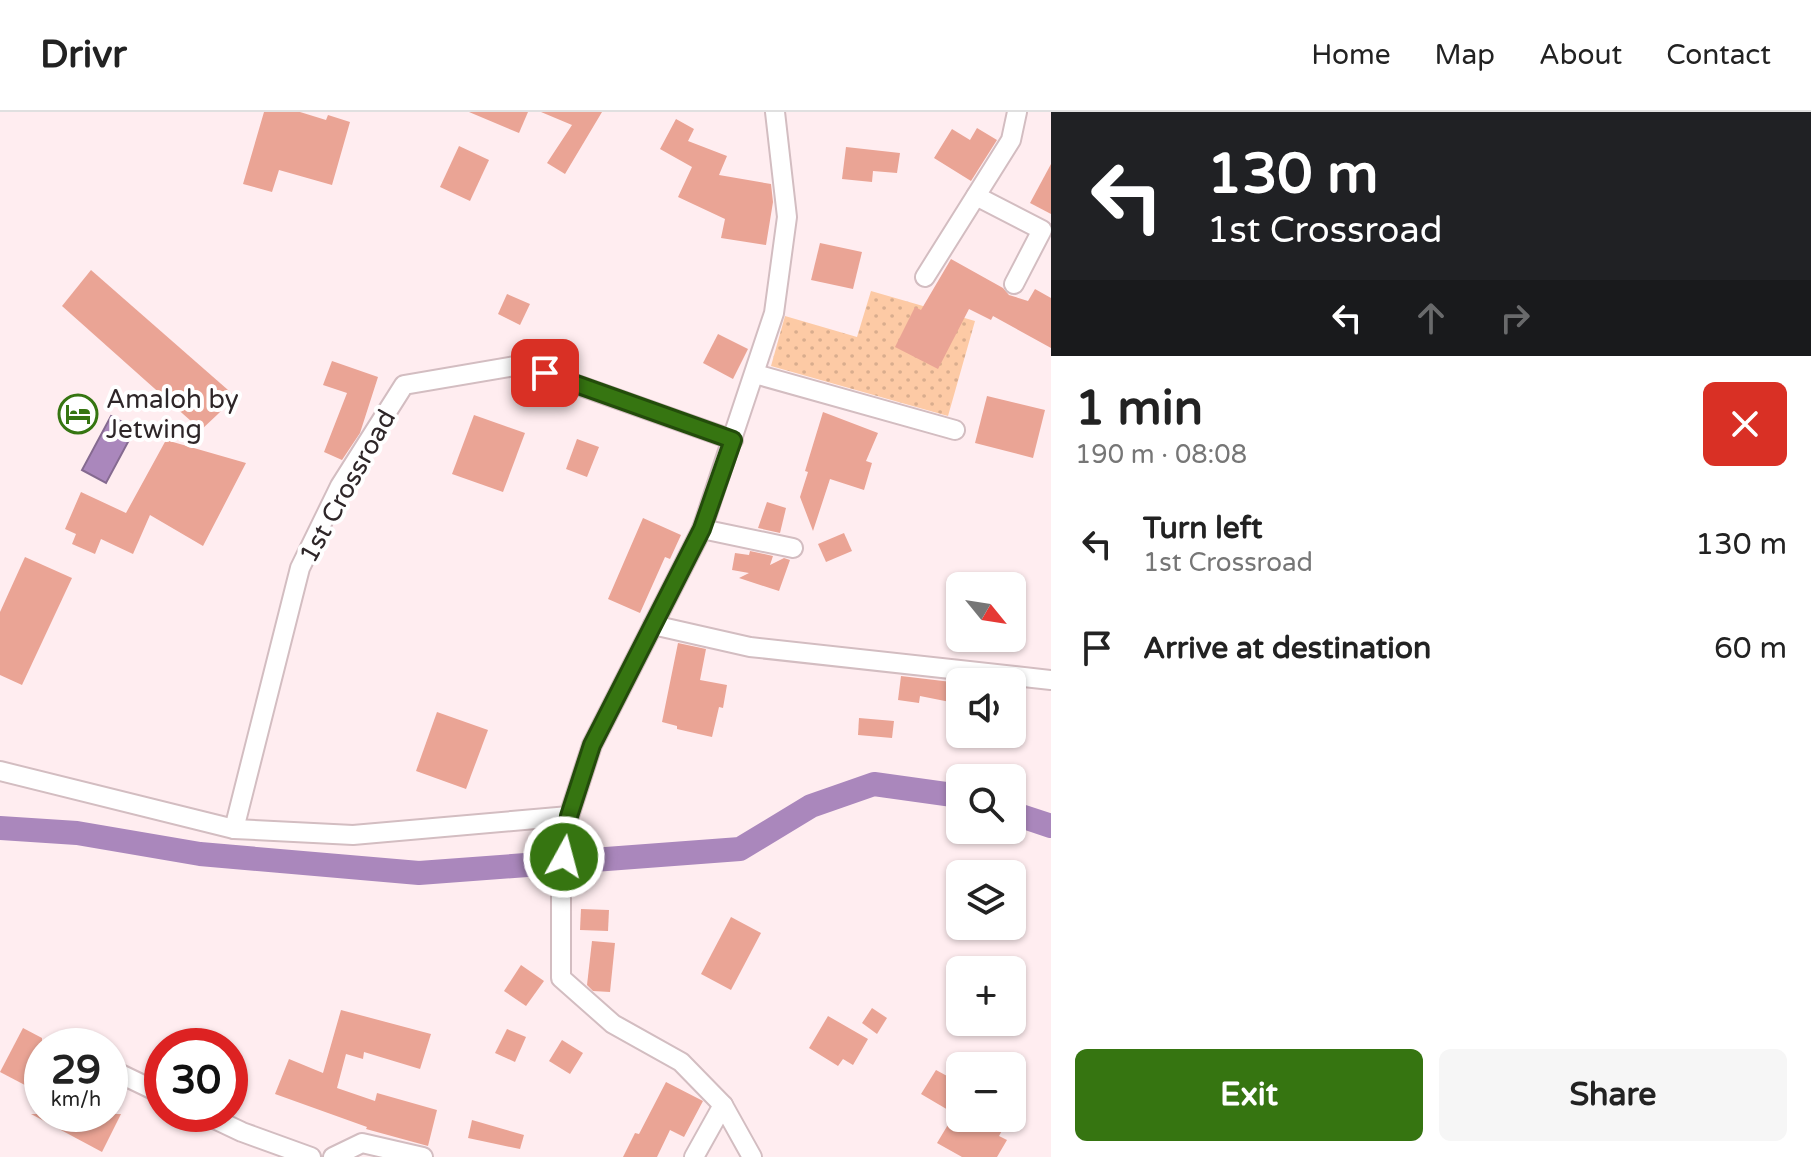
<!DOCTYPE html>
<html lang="en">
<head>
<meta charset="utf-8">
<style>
  :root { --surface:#fff; --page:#f6f6f6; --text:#222; --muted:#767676; --line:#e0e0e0; --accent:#367511 }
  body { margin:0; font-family:"Varela Round",sans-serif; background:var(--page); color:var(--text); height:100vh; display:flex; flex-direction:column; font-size:30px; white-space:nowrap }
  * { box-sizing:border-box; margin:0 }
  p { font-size:26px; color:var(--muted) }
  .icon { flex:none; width:44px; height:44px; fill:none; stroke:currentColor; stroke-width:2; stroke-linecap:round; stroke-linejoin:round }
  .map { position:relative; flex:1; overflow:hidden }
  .side { display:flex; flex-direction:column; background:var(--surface); width:760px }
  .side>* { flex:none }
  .top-card { background:#202124; color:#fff; overflow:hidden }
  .needle { width:52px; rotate:120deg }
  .fabs { position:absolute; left:946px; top:460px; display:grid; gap:16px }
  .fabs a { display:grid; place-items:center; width:80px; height:80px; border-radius:12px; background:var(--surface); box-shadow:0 2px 6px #0004; font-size:40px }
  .speed { position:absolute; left:24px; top:916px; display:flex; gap:16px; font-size:40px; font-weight:700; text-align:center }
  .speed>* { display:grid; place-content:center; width:104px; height:104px; border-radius:50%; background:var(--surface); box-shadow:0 2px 6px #0004; line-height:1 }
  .speed small { font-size:20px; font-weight:400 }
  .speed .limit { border:12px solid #d22; background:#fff; color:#111 }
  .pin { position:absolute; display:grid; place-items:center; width:68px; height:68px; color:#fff; margin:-34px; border-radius:16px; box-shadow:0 4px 12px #0006 }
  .me { position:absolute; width:88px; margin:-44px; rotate:7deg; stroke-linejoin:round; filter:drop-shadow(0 0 6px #0008) }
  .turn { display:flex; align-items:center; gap:28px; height:168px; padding:0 24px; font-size:36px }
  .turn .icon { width:104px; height:104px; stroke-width:2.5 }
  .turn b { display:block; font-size:56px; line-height:68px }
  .lanes { display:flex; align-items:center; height:76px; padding:0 24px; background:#0003; justify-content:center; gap:40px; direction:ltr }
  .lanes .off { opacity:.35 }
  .round { display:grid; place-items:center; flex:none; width:84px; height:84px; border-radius:12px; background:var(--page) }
  .head { display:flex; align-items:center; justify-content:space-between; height:136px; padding:0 24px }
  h1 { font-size:48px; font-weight:700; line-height:60px }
  .primary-button { display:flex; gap:16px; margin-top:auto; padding:16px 24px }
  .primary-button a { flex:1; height:92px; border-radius:12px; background:var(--accent); color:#fff; font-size:32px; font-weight:700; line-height:92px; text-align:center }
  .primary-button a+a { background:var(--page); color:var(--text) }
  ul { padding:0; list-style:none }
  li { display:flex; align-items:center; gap:24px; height:104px; padding:0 24px }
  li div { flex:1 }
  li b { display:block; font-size:30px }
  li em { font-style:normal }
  header { display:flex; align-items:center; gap:48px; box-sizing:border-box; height:112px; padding:0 40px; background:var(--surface); border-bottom:2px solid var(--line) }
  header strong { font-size:38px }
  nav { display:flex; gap:44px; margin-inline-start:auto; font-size:28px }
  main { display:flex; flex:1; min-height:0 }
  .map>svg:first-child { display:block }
  .grass { fill:url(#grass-dots) }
  .water { fill:#aa87bc; stroke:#856a90; stroke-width:2 }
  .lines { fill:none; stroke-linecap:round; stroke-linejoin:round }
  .canal { stroke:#aa87bc; stroke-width:24 }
  .building { fill:#eaa495 }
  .minor-casing { stroke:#d3bdc1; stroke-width:22 }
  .minor { stroke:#fff; stroke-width:18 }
  .route-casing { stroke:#234c0b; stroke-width:20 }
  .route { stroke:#367511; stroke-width:14 }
  .labels { text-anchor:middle; stroke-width:8; stroke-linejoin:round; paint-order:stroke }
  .poi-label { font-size:26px; fill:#2e2628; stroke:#fff; text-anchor:start }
  .street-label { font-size:26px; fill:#2e2628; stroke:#fff }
</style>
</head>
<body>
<header>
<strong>Drivr</strong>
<nav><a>Home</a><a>Map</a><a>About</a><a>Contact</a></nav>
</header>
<main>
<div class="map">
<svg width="1051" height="1045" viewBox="0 0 1051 1045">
  <defs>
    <pattern id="grass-dots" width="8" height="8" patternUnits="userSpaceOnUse" patternTransform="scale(2)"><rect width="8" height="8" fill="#fdcaa5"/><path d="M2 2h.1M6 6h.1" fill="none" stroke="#d9ad8e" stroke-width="1.8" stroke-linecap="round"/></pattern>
  </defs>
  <rect width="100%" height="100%" fill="#ffedf0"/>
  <polygon class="grass" points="871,179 975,209 948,304 771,254 785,204 857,225"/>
  <polygon class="water" points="111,304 135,317 106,371 82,358"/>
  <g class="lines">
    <g class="canal">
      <polyline points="1012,701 1051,714"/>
      <polyline points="0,716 77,721 200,742 419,761 740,737 811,694 874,672 960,684"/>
    </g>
  </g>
  <g class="building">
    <polygon points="264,0 300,0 326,8 328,3 350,10 332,73 279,58 272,80 243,72"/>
    <polygon points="469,0 528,0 519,21"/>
    <polygon points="541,0 602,0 565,62 547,51 572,13"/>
    <polygon points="676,7 694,17 688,29 727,44 719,63 771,72 773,90 766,133 721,126 725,107 678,85 692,55 660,37"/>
    <polygon points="977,16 997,28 971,69 934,46 952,17 970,28"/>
    <polygon points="459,34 489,48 470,89 440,75"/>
    <polygon points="846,35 900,41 897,61 873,59 872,70 842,67"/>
    <polygon points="1051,52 1051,102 1030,91"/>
    <polygon points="820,131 862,140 853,177 811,168"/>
    <polygon points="951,147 1003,176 1009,183 1028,189 1035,177 1051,186 1051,236 993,204 991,208 969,197 938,257 895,235 915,195 921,198"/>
    <polygon points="91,158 236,285 201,318 62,194"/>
    <polygon points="507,182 530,192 520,213 498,202"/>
    <polygon points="718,222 748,237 733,267 703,251"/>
    <polygon points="332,249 378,265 360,321 342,348 324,340 347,281 323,273"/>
    <polygon points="987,284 1045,298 1033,346 975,331"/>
    <polygon points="823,300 878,321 866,349 872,351 864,378 830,367 813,419 800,385 808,360 805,359"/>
    <polygon points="474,303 525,321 503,380 452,362"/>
    <polygon points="577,327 599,335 587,365 566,357"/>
    <polygon points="166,328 246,351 203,434 150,403 133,442 101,427 95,442 72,432 76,422 65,417 81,380 126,401"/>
    <polygon points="767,390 786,396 780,421 758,416"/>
    <polygon points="643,406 681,423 670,447 665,445 640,501 608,487"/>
    <polygon points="844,421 852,439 826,450 818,432"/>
    <polygon points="750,439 773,444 770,453 784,446 790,448 779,479 739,466 749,461 732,458 735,441 749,443"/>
    <polygon points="25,445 72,466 22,573 0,563 0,500"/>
    <polygon points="678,531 706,537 700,568 727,573 723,596 719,595 712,625 677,617 677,614 662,610"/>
    <polygon points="901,564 960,571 960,592 920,584 919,591 898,588"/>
    <polygon points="437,600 488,618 466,677 416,659"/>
    <polygon points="859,606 894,609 892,626 858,623"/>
    <polygon points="581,797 609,798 608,819 580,818"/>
    <polygon points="731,805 761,821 731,878 701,862"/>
    <polygon points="592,829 615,831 610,880 593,879 587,873"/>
    <polygon points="521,853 544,869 526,894 504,879"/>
    <polygon points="872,896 887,906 877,922 862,911"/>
    <polygon points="341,898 431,922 420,957 364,940 363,947 346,942 337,976 375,989 377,981 437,998 428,1034 366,1017 367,1015 275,982 289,947 323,961"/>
    <polygon points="828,904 868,927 853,953 843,947 838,954 809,936"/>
    <polygon points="23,916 42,926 42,982 0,960"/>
    <polygon points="507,917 526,925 515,950 495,941"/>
    <polygon points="562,928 583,941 570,962 549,949"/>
    <polygon points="936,958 960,971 960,1005 921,982"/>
    <polygon points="666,970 703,989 684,1025 670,1018 657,1045 623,1045 635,1021 639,1022"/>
    <polygon points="31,1002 121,1002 102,1040"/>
    <polygon points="952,1006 1009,1006 999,1024 1007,1028 997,1045 962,1045 937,1031"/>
    <polygon points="472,1008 524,1023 520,1037 468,1026"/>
  </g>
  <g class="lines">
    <defs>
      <g id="minor">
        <polyline points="976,84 1042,118 1014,172"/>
        <polyline points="925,165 1011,28 1017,0"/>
        <polyline points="755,262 955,318"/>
        <polyline points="702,417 793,436"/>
        <polyline points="653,513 750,535 1051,568"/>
        <polyline points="0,659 234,717 353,723 569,704"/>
        <polyline points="234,717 300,456 340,374 404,273 521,253 733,328"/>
        <polyline points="110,957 162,982"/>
        <polyline points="204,1002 242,1020 311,1045"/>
        <polyline points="333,1045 362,1031 423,1045"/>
        <polyline points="694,1045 723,993"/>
        <polyline points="752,1045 723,993 681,950 613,912 561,866 561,766 569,704 592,633 702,417 774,201 787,105 775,0"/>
      </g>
    </defs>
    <use href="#minor" class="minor-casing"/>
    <use href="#minor" class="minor"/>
  </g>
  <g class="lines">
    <defs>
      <polyline id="route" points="545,261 733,328 702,417 592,633 569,704 564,745"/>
    </defs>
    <use href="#route" class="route-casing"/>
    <use href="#route" class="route"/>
  </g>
  <defs>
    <symbol id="hotel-ring" viewBox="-11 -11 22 22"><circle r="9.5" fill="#fff" stroke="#367511" stroke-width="1.5"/><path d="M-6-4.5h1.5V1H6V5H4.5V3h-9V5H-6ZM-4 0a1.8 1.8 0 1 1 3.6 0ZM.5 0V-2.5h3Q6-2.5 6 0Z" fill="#367511"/></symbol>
  </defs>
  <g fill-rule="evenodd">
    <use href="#hotel-ring" x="56" y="280" width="44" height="44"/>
  </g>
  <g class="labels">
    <g class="poi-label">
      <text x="106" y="296">Amaloh by<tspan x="106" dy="30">Jetwing</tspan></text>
    </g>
    <g class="street-label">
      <text transform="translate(347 374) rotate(-61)" y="9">1st Crossroad</text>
    </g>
  </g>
</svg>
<div class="fabs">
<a><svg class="needle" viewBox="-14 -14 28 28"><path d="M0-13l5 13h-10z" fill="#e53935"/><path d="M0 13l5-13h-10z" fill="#767676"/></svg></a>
<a><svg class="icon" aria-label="sound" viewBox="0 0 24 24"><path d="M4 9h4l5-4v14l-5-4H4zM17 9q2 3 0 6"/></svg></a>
<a><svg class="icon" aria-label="search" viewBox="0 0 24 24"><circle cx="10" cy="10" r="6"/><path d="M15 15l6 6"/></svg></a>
<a><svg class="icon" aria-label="layers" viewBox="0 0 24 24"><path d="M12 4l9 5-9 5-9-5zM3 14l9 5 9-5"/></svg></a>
<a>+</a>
<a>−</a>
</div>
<div class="speed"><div>29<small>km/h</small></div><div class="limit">30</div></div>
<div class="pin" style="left:545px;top:261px;background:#d93025"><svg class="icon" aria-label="arrive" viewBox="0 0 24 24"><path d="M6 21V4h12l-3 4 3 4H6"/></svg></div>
<svg class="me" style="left:564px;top:745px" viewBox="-20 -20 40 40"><circle r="17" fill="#367511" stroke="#fff" stroke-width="3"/><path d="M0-11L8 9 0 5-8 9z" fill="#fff"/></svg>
</div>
<section class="side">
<div class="top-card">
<div class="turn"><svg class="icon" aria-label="left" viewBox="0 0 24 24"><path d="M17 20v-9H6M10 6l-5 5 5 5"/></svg><div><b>130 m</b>1st Crossroad</div></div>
<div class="lanes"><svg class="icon" aria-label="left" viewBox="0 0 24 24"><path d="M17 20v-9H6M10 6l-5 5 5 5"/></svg><svg class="icon off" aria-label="ahead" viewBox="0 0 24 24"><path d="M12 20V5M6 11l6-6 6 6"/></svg><svg class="icon off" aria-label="right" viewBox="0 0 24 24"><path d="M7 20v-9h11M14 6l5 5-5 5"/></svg></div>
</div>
<div class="head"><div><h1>1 min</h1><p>190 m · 08:08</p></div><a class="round" style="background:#d93025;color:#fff"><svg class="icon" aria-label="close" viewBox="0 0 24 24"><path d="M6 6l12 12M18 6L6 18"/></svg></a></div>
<ul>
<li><svg class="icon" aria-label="left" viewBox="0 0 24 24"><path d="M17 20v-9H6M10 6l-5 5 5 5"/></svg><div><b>Turn left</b><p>1st Crossroad</p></div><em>130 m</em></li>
<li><svg class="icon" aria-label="arrive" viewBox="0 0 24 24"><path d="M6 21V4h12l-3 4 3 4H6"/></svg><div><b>Arrive at destination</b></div><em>60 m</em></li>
</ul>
<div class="primary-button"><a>Exit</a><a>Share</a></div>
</section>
</main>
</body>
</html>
